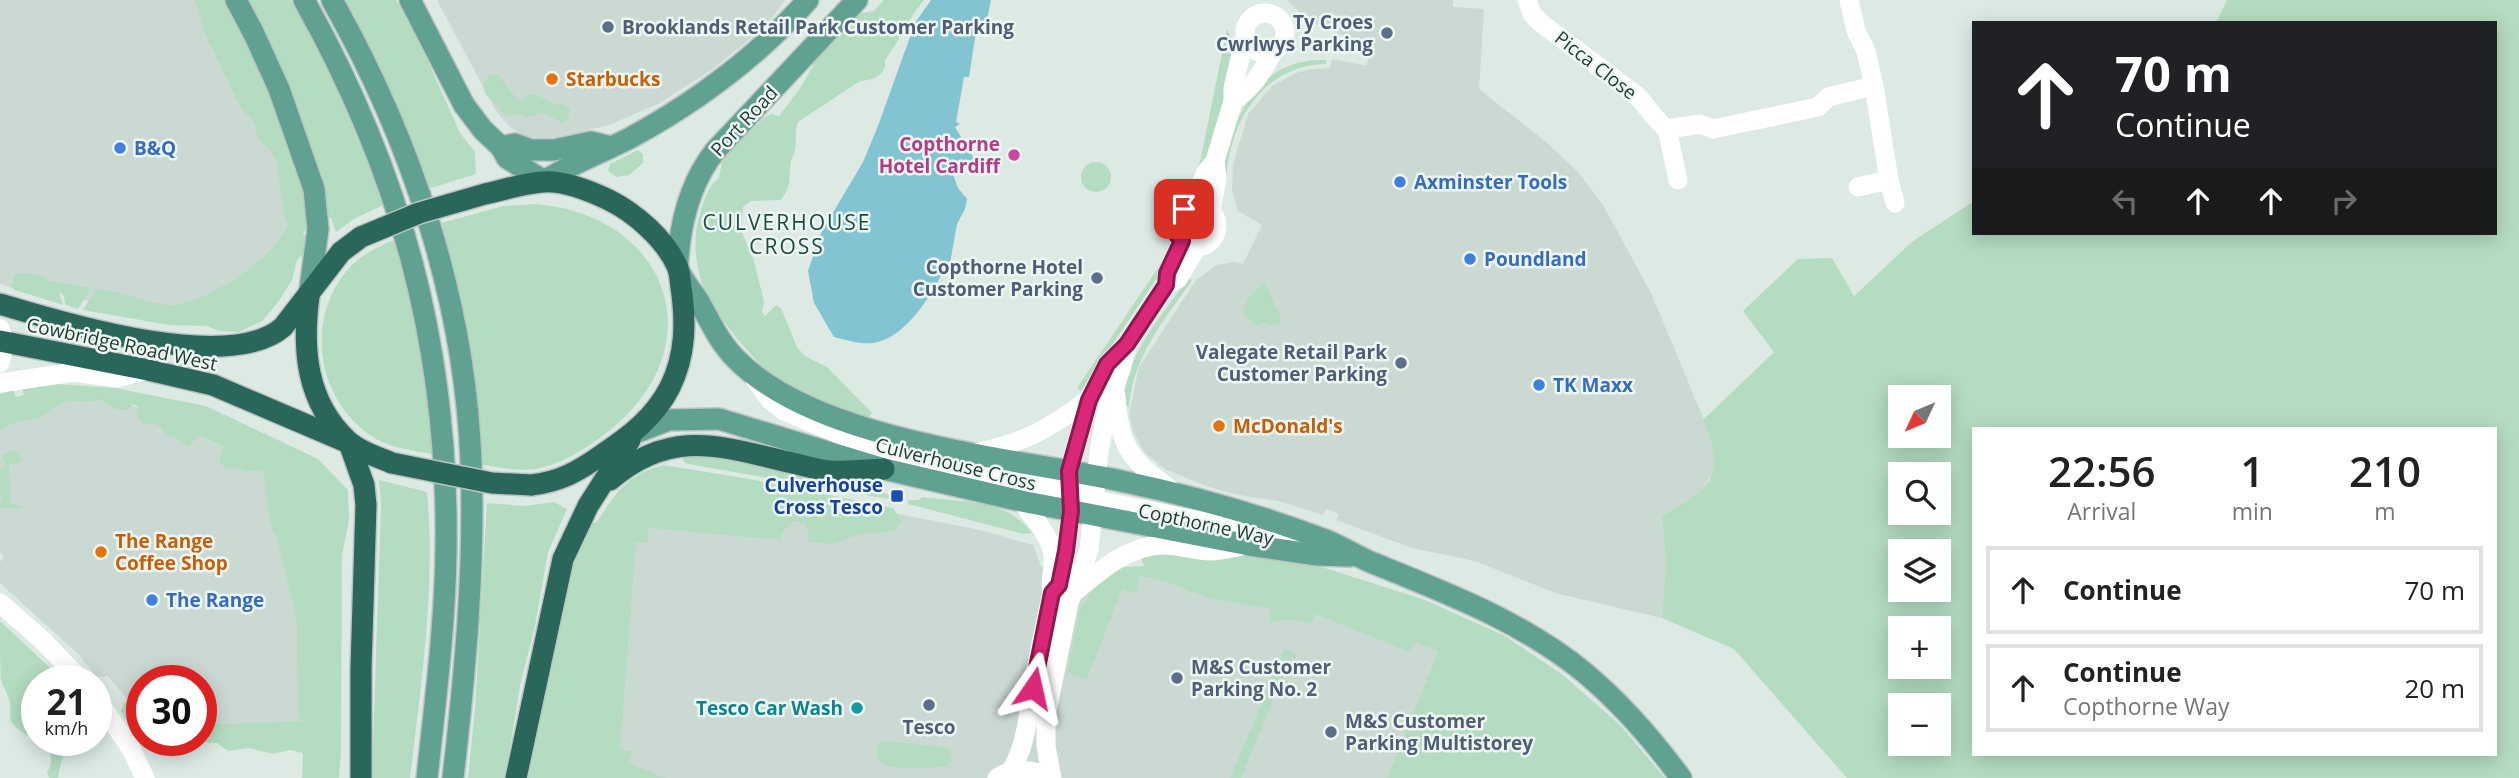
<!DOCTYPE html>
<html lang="en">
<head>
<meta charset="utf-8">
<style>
  :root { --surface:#fff; --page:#f2f2f2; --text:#222; --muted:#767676; --line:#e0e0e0 }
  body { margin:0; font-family:"Open Sans",sans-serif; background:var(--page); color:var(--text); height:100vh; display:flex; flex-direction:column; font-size:26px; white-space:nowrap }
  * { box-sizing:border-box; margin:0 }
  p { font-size:23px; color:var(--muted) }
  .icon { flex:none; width:38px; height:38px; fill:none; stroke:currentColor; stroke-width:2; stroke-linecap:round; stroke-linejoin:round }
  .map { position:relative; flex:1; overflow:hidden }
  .details { position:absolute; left:1972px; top:427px; width:525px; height:329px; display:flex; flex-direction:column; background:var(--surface); border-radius:0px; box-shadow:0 4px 18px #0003 }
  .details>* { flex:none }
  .hud { position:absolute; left:1972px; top:21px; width:525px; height:214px; border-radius:0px; box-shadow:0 4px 18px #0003; background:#202124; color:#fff; overflow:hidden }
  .needle { width:46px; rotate:226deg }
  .tools { position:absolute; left:1888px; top:385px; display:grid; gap:14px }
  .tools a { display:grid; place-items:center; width:63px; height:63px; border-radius:0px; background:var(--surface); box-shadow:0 4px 18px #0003; font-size:35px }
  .speed { position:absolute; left:21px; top:665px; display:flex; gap:14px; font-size:35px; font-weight:700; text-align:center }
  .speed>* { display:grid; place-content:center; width:91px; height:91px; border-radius:50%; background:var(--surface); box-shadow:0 4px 18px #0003; line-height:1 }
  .speed small { font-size:18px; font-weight:400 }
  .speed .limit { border:10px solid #d22; background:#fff; color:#111 }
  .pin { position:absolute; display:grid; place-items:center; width:60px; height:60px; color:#fff; margin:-30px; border-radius:14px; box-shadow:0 4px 10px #0006 }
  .me { position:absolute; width:77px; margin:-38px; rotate:11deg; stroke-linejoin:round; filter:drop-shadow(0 0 5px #0008) }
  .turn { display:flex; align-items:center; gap:24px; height:147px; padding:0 28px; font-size:32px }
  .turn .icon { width:91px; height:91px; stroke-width:2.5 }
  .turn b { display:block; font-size:49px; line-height:60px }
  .lanes { display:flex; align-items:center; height:66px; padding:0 28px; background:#0003; justify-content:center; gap:35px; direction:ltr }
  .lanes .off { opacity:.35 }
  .eta { display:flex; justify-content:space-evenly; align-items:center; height:119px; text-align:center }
  .eta b { font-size:42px; font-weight:600; line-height:49px }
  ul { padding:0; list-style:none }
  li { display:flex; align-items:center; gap:21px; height:88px; margin:0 14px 10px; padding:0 14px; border:4px solid var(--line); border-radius:0px }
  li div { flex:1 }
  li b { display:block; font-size:26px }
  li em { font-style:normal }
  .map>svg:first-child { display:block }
  .built { fill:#cbd9d3 }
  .green { fill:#b4dcc0; fill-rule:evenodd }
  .water { fill:#82c4d1 }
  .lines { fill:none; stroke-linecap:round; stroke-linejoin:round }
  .major-casing { stroke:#bcc4c2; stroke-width:24 }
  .highway-casing { stroke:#bcc4c2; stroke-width:24 }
  .minor { stroke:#fff; stroke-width:19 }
  .major { stroke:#60a191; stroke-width:21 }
  .highway { stroke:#2a665a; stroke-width:21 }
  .highway-bridge-casing { stroke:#bcc4c2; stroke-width:24; stroke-linecap:butt }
  .highway-bridge { stroke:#2a665a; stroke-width:21 }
  .route-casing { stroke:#8e194d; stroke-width:18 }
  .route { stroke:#db2777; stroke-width:12 }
  .service-dot { fill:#5c6f8a; stroke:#edf6f2; stroke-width:2.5 }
  .food-dot { fill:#e8710a; stroke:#edf6f2; stroke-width:2.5 }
  .shop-dot { fill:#3f7fe0; stroke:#edf6f2; stroke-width:2.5 }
  .hotel-dot { fill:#d1479c; stroke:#edf6f2; stroke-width:2.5 }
  .transit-dot { fill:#1a4fb4; stroke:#edf6f2; stroke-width:2.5 }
  .culture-dot { fill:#0f9aa8; stroke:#edf6f2; stroke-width:2.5 }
  .labels { text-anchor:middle; stroke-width:5; stroke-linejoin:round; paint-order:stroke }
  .service-label { font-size:19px; font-weight:bold; fill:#4e5e75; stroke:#edf6f2; text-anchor:end }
  .street-label { font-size:19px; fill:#1e3932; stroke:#edf6f2 }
  .food-label { font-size:19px; font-weight:bold; fill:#c56008; stroke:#edf6f2; text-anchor:start }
  .hotel-label { font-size:19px; font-weight:bold; fill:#b23c85; stroke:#edf6f2; text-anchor:end }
  .shop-label { font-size:19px; font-weight:bold; fill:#366cbe; stroke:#edf6f2; text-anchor:start }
  .transit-label { font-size:19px; font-weight:bold; fill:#164399; stroke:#edf6f2; text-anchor:end }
  .culture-label { font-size:19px; font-weight:bold; fill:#0d838f; stroke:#edf6f2; text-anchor:end }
  .neighbourhood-label { font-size:21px; letter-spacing:2px; fill:#1a4b40; stroke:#edf6f2 }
</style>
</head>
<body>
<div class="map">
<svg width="2519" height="778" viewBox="0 0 2519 778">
  <rect width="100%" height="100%" fill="#ddeae4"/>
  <g class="built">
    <polygon points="0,0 213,0 283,152 296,239 195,316 125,311 50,291 39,297 0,284"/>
    <polygon points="437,0 785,0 772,18 746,42 714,68 660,103 609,125 560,137 544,138 529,137 518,132 510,127 496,111"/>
    <polygon points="1287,0 1453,0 1453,7 1484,9 1479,89 1546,142 1578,172 1603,205 1652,295 1712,439 1716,458 1712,474 1698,496 1662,516 1666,562 1662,618 1555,593 1475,561 1412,548 1336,520 1339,514 1326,509 1323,515 1282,502 1233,494 1206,486 1165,469 1144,452 1133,431 1129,414 1139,367 1196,280 1217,265 1234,262 1243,264 1262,225 1238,211 1232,190 1233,164 1248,114 1272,86 1296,73 1311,69 1330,68 1332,59 1367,66 1370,44 1348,38 1307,20"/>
    <polygon points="76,386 129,404 262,465 299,604 301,721 201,727 201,681 142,681 142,734 121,711 127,699 107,675 104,677 96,676 79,655 0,583 0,562 4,557 0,552 0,423"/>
    <polygon points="737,482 980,530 1033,545 1041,566 1097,588 1156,567 1448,626 1387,778 551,778 616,517"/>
  </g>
  <g class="green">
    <path d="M195 0H225C244 33 327 205 303 233L307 237V251L297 260 292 280 278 302 262 321 238 332 219 331 206 326 169 325 83 310 96 289C103 291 110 291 117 292 134 296 151 304 169 305 204 305 278 257 288 224L285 218 276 159 270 149 262 143 257 135 255 125 238 103 204 31Z"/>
    <path d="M243 0H291C330 65 359 133 385 204L354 219 336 232 331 218 327 216Z"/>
    <polygon points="337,0 396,0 421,46 460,133 475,152 476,174 431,188 425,181 378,63 364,46"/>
    <path d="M884 0H924C908 18 900 41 885 60 887 75 874 80 860 81L798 122C794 132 797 140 795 150 795 154 792 157 791 161 788 178 793 184 781 200L751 201 743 207 741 230 753 258 764 301 762 312 765 316 776 305 781 308 797 347 805 356 827 367 872 413 870 416H862C845 413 801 397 787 388 763 372 715 316 704 289 696 269 693 242 698 221 702 206 706 188 719 178L723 156 765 117 772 114 779 116 801 87 816 60 832 40 847 30 851 22 861 13 874 11Z"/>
    <path d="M2227 0H2519V778H1847L1734 649 1662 618 1666 562 1662 516C1710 489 1728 477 1703 420L1774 352 1743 311 1798 259 1832 258 1854 296 1913 241 1974 201V233H2496V23H2216ZM1900 397H1939V436H1900ZM1974 429H2496V754H1974ZM1900 474H1939V513H1900ZM1900 551H1939V590H1900ZM1900 628H1939V667H1900ZM1900 705H1939V744H1900Z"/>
    <path d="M1227 29C1243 55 1213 136 1204 166L1199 177 1194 174 1200 162Z"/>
    <path d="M1326 60V64C1262 65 1228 124 1226 183H1221C1230 123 1253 58 1326 60Z"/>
    <path d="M498 74 518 100 521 102C535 85 540 100 553 103 561 105 563 103 570 109L568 118 563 123 544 113 525 117 521 114 509 116 502 113C498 101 485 100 483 86L489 75Z"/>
    <polygon points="638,150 643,154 643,163 629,175 617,177 608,171 610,164"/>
    <circle cx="1096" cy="177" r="15"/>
    <path d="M535 204C672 215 716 350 605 434 587 448 566 461 544 467 523 473 501 468 480 464L438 224 503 206Z"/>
    <path d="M396 239 418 332 426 383 433 454C414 451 393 448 376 439 315 402 302 314 354 263 365 253 382 245 396 239Z"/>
    <polygon points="1162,262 1161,272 1081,391 1077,388"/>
    <polygon points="23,273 43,276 49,281 91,288 78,309 66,305 62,291 59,293 63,305 15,290 11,287 15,274"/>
    <path d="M1188 278 1192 280C1164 321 1133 356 1129 407L1124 406C1122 358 1162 316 1188 278Z"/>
    <path d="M1265 283 1282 321 1276 325 1268 324 1267 322 1256 326 1243 315C1244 302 1253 288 1265 283Z"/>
    <path d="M58 384 115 388 206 406 318 459 348 490 349 520 342 555 341 752 339 778H302L303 753 289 750 273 754 249 748 228 751 217 743 203 742 192 752 170 747 166 743 159 750 151 751 143 747 121 711 124 703 142 704V740H201V727L204 725 301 721 298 712 297 622 276 536 269 520 264 476 261 470 245 471 239 467C231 470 226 470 220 463V453L224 447 199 436 189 446 181 443 176 437 166 436C158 420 157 426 142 423L136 414 138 406 132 404 128 410H118L99 399C90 404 80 401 72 401 61 402 51 411 42 416 26 423 16 418 0 431V394L13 390 16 397 24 395 22 389Z"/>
    <polygon points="15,450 20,453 21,462 9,464 11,504 22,506 20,508 0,508 0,502 3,499 0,494 0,469 6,466 2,455"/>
    <polygon points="681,450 757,459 884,488 884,493 890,495 889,499 688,464 684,462"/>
    <path d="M663 465 744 478 893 508 901 520 897 530 881 533H863L833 544 808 542V532L805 524 795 521C786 526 782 530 781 540L648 528V543L636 542 620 749 633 752 628 763 666 778H527L567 597 564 593 574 558 590 522 595 523 599 519C617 490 629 475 663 465Z"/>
    <path d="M379 480 427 492C436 587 421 684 410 778H372L381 504Z"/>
    <path d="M923 497C962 503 1005 497 1032 533L1024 534 908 504V500H918Z"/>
    <polygon points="554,502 567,509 548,552 535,626 520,686 505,778 468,778 475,710 487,503 524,506"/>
    <path d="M1139 554 1255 555 1325 568 1425 600 1505 636 1563 675 1620 725 1665 778H1387L1438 651 1414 642 1410 652 1315 614 1311 624C1295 619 1285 619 1269 623L1271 609 1211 599 1164 581 1140 576 1137 591 1133 593 1122 589 1087 679 1071 674 1068 671 1079 612 1095 587 1121 567 1144 566Z"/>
    <path d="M0 621 64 681H37V740H82C62 751 62 757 58 778H49L47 772C65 743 20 739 11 721 9 715 11 710 10 705 10 697 3 688 1 680 0 662 0 639 0 621Z"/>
    <polygon points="1285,649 1297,654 1295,659 1291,657 1289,661 1241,778 1230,778"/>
    <path d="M883 741 946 747 950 750 952 761 946 767C925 766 871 778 877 746Z"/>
  </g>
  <path class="water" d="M931 0H991L987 20 975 38 969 77H964L956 122 960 124 955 127 975 160 953 174 958 188 967 199 965 209 957 224 950 263 947 264C934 291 909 334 878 342 865 346 847 340 834 337L814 303 808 271 821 233 863 162 878 126 915 23Z"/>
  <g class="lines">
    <defs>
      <g id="major">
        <polyline points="236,0 254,34 279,89 314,189 318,229 309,296"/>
        <path d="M304 0C402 175 449 350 446 551 445 627 435 703 427 778"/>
        <path d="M332 0C411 140 465 300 471 462 475 568 465 673 453 778"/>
        <path d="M410 0 464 105 483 130 501 147 507 158 544 181C571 164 601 153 630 138 698 101 757 57 808 0"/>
        <path d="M857 0 715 151C693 179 683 212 679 247 679 253 677 261 678 267 680 277 692 291 698 300 710 321 719 342 736 359 817 442 1010 457 1121 481 1188 495 1256 514 1320 538 1339 544 1355 556 1373 563 1447 593 1523 622 1585 673 1622 704 1653 740 1681 778"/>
        <polyline points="501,147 515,144 531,150 554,150 591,142 611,147"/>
        <polyline points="635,433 669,420 719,419 884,469 1021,501 1249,545 1317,555 1350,556"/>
      </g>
      <g id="highway">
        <path d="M485 194C504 190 524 183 543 182 564 180 590 191 609 200 635 213 665 239 677 266 680 272 680 281 681 287 686 321 686 355 670 387 655 417 630 436 603 454 579 471 560 482 531 485"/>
        <path d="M309 296C302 349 306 402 348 441 360 452 378 457 392 463"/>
        <path d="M0 304C63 323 229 374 283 327L341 252 361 237"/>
        <polyline points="0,341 148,370 213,385 349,443"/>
        <polyline points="349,443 364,485 366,505 361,669 361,778"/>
        <path d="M610 480C671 428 719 446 788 462 802 465 817 470 830 471 848 472 867 470 884 469"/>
        <polyline points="516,778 563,559 588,506 630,440"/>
      </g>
    </defs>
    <use href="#major" class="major-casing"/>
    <use href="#highway" class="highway-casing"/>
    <g class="minor">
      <path d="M1527 0 1532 14 1541 23 1636 95C1647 105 1655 121 1667 129L1678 180"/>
      <polyline points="1849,0 1856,31 1866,51 1874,86"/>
      <circle cx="1265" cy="33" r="20"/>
      <path d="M1233 101C1252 89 1263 71 1273 52"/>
      <polyline points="1667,129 1700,124 1713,129 1818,107 1828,97 1874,86 1889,180"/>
      <polyline points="1858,187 1889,180 1895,203"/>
      <circle cx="1196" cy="226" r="21"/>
      <polyline points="1193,206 1205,173 1215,161 1233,101 1233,88 1245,37"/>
      <polyline points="1211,213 1217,178 1215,161"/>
      <polyline points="1166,285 1167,273 1182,241"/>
      <polyline points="0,329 5,342 0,363"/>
      <polyline points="754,378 770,400 784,411 843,436 893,451 1071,492 1080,498"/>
      <polyline points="0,383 74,372 116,378 147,370"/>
      <path d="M1116 396C1120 452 1133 461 1175 493"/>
      <path d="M975 453C1024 443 1049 429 1089 399"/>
      <polyline points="1084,492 1100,501 1221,525 1297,546"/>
      <path d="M1077 590C1102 569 1127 547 1161 545 1178 544 1194 551 1210 551 1220 551 1232 548 1242 546"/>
      <polyline points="1052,593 1059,585 1066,551 1071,511 1069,471 1089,399 1107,364 1127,344 1166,285 1178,279 1197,247"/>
      <polyline points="0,603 42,640 82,681"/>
      <polyline points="96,698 130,747 145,778"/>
      <path d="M1011 771C1027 743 1028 715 1033 683 1039 653 1045 623 1052 593 1049 580 1055 567 1053 554 1049 534 1033 517 1021 501"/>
      <path d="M997 778C1013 767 1032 768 1048 778"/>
      <polyline points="1052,778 1046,746 1046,716 1069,603 1089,550 1099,452 1107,409 1122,366 1127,344"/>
    </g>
    <use href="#major" class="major"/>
    <use href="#highway" class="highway"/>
    <defs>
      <g id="highway-bridge">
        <polyline points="361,237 419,213 485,194"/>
        <polyline points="392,463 492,483 531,485"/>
      </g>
    </defs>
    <use href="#highway-bridge" class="highway-bridge-casing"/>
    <use href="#highway-bridge" class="highway-bridge"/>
  </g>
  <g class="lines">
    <defs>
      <polyline id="route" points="1033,688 1052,593 1059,585 1066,551 1071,511 1069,471 1089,400 1107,364 1127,344 1166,285 1167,273 1182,241 1177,235 1175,222 1184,209"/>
    </defs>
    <use href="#route" class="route-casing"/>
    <use href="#route" class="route"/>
  </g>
  <g class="service-dot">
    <circle cx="608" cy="27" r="7"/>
    <circle cx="1387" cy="33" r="7"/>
    <circle cx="1097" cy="278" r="7"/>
    <circle cx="1401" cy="363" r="7"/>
    <circle cx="1177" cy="678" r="7"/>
    <circle cx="929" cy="705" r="7"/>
    <circle cx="1331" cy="732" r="7"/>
  </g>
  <g class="food-dot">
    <circle cx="552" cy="79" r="7"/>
    <circle cx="1219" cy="426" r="7"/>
    <circle cx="101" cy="552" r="7"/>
  </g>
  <g class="shop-dot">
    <circle cx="120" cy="148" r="7"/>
    <circle cx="1400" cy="182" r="7"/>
    <circle cx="1470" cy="259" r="7"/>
    <circle cx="1539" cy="385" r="7"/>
    <circle cx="152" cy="600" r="7"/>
  </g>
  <circle class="hotel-dot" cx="1014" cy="155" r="7"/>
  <rect class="transit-dot" x="890" y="489" width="14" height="14" rx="3.5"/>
  <circle class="culture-dot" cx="857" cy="708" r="7"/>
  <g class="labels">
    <g class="service-label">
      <text x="1373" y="29">Ty Croes<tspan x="1373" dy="22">Cwrlwys Parking</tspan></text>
      <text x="622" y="34" text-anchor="start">Brooklands Retail Park Customer Parking</text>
      <text x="1083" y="274">Copthorne Hotel<tspan x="1083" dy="22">Customer Parking</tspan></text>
      <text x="1387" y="359">Valegate Retail Park<tspan x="1387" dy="22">Customer Parking</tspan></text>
      <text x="1191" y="674" text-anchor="start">M&amp;S Customer<tspan x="1191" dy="22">Parking No. 2</tspan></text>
      <text x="1345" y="728" text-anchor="start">M&amp;S Customer<tspan x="1345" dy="22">Parking Multistorey</tspan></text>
      <text x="929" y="734" text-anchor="middle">Tesco</text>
    </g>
    <g class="street-label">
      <text transform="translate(1596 65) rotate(38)" y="7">Picca Close</text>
      <text transform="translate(744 121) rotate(-47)" y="7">Port Road</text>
      <text transform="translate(122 344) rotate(12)" y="7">Cowbridge Road West</text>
      <text transform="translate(956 464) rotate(14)" y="7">Culverhouse Cross</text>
      <text transform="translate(1206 524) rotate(12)" y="7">Copthorne Way</text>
    </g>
    <g class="food-label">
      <text x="566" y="86">Starbucks</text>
      <text x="1233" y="433">McDonald's</text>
      <text x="115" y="548">The Range<tspan x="115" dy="22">Coffee Shop</tspan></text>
    </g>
    <g class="hotel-label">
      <text x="1000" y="151">Copthorne<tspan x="1000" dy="22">Hotel Cardiff</tspan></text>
    </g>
    <g class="shop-label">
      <text x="134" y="155">B&amp;Q</text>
      <text x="1414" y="189">Axminster Tools</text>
      <text x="1484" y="266">Poundland</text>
      <text x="1553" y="392">TK Maxx</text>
      <text x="166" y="607">The Range</text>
    </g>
    <g class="transit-label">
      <text x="883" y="492">Culverhouse<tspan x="883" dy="22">Cross Tesco</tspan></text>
    </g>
    <g class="culture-label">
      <text x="843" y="715">Tesco Car Wash</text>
    </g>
    <g class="neighbourhood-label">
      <text x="787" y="230">CULVERHOUSE<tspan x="787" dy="24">CROSS</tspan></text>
    </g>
  </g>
</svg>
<div class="tools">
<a><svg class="needle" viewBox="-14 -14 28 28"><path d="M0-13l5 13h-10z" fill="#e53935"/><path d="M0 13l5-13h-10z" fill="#767676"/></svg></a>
<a><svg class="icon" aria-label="search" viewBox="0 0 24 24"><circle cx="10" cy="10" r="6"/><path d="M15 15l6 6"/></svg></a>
<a><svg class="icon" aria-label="layers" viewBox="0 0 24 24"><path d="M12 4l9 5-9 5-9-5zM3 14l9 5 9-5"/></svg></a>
<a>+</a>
<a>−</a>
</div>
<div class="speed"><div>21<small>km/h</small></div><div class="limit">30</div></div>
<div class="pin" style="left:1184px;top:209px;background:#d93025"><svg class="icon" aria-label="arrive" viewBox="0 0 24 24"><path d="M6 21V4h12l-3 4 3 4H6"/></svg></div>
<svg class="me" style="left:1033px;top:688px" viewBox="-20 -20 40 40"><path d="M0-17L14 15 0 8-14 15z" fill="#db2777" stroke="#fff" stroke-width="4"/></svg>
<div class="hud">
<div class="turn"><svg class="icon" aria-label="ahead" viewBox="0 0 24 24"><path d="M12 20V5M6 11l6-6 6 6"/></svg><div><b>70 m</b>Continue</div></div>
<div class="lanes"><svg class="icon off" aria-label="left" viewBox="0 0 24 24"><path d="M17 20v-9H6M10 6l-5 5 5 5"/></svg><svg class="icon" aria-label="ahead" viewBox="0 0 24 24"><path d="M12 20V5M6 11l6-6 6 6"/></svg><svg class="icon" aria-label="ahead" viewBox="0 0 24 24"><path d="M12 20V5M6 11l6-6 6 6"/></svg><svg class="icon off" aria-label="right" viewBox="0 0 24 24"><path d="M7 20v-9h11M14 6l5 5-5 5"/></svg></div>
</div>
<section class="details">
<div class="eta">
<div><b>22:56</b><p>Arrival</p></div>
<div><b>1</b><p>min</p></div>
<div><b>210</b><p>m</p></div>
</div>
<ul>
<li><svg class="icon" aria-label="ahead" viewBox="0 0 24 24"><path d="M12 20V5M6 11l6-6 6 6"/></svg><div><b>Continue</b></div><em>70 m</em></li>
<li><svg class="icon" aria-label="ahead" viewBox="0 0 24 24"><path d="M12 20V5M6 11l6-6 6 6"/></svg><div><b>Continue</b><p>Copthorne Way</p></div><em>20 m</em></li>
</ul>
</section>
</div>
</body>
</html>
